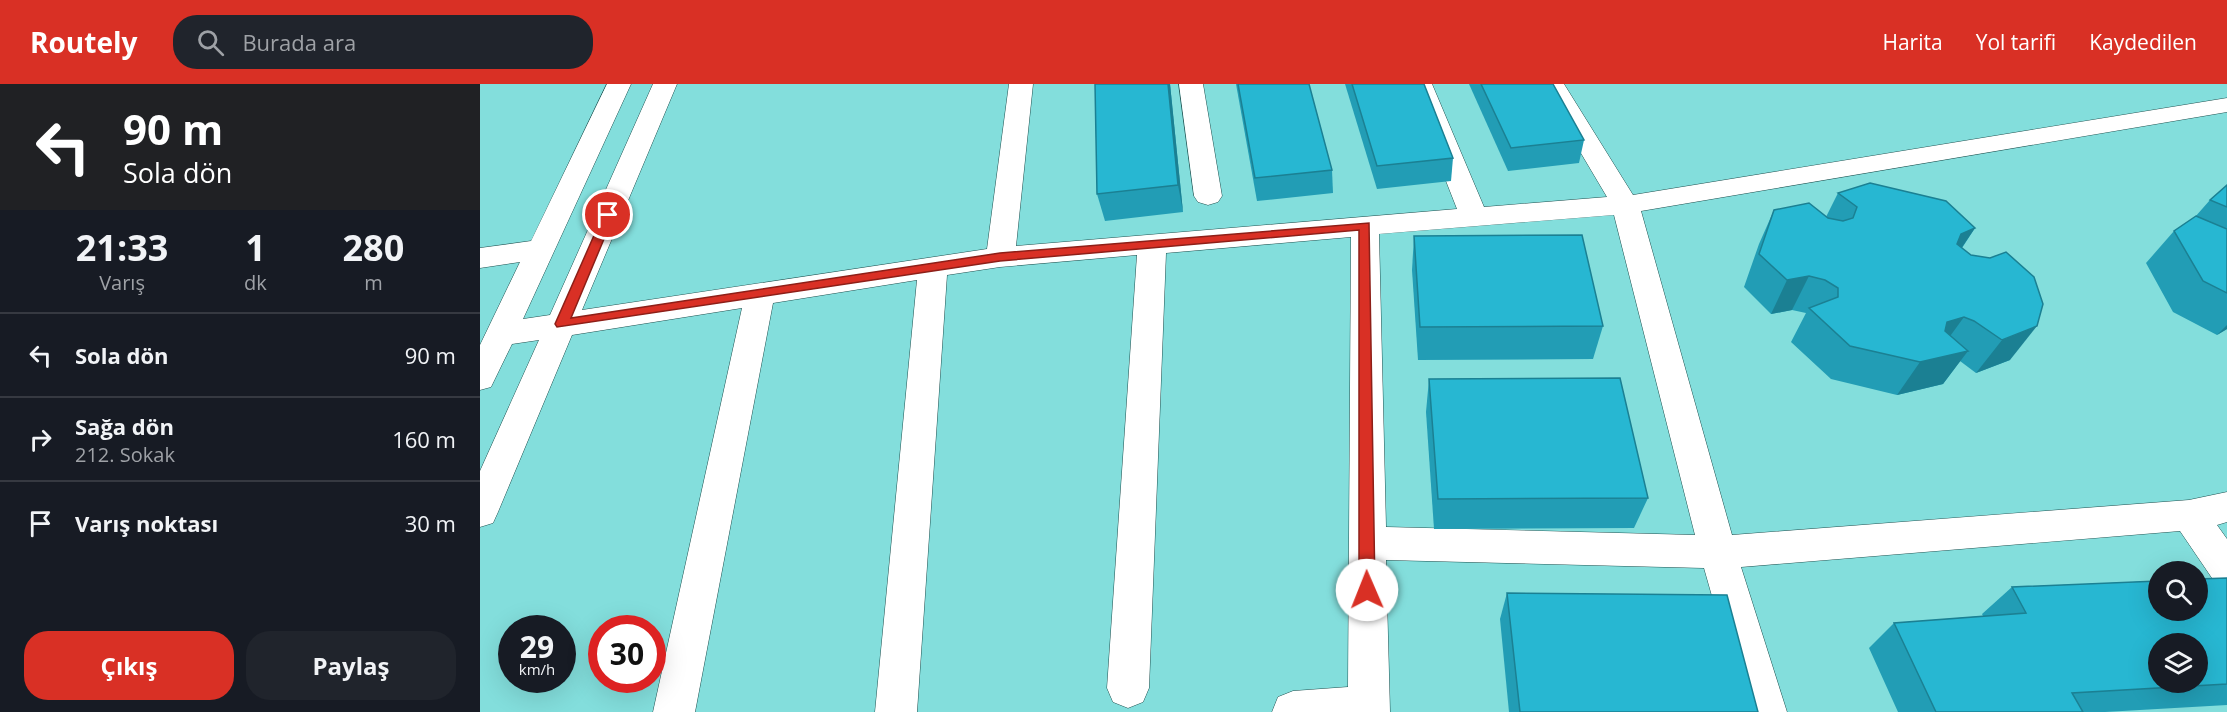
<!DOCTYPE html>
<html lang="tr">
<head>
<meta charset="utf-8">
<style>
  :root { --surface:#171b24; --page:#20242c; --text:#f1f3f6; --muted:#9ea1a6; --line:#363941; --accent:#d93025 }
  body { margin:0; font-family:"Open Sans",sans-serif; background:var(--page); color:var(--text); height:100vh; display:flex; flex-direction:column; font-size:22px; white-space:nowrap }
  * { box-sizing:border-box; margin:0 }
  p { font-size:20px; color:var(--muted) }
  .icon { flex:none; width:33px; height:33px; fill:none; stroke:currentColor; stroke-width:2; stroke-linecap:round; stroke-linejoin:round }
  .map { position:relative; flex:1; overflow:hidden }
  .drawer { display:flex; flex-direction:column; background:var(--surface); width:480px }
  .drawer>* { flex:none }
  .banner { background:#202124; color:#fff; overflow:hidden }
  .controls { position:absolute; left:1668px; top:477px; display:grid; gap:12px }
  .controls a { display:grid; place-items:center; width:60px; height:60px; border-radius:50%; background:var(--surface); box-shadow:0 6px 24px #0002; font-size:30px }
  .speed { position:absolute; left:18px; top:531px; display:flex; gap:12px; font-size:30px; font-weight:700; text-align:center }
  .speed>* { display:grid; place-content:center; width:78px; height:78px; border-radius:50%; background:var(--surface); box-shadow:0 6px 24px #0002; line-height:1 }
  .speed small { font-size:15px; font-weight:400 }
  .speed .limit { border:9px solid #d22; background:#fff; color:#111 }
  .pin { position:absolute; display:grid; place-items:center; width:51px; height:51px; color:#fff; margin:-26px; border:3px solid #fff; border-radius:50%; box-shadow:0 2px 6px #0007 }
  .me { position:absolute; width:66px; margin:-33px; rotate:359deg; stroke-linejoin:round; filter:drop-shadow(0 0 4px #0008) }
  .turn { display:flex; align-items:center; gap:21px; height:126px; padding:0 24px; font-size:27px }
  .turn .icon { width:78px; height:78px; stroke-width:2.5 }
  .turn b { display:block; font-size:42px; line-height:51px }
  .eta { display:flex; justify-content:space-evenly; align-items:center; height:102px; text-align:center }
  .eta b { font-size:36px; font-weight:700; line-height:42px }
  .action { display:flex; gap:12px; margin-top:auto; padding:12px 24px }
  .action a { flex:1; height:69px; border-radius:24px; background:var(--accent); color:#fff; font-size:24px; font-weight:700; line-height:69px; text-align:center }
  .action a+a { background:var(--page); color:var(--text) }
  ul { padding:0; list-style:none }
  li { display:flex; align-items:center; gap:18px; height:84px; padding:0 24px; border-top:2px solid var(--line) }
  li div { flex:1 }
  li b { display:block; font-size:22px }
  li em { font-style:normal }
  header { display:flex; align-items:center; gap:36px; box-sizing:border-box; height:84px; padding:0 30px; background:var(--accent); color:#fff }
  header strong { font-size:28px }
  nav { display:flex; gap:33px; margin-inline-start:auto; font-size:21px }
  .search { width:420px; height:54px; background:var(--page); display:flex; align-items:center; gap:15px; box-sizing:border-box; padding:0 21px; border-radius:24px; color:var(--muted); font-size:22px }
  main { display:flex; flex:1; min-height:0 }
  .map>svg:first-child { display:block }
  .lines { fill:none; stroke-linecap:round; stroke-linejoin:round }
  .minor-casing { stroke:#1f504f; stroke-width:1 }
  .minor { fill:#fff; fill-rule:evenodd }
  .wall { fill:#229db5 }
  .shaded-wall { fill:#1b8093 }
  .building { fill:#27b7d2; stroke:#1b8093; stroke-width:1.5; fill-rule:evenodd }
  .route { fill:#d93025; stroke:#8d1f18; stroke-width:1.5 }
</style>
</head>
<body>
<header>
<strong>Routely</strong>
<div class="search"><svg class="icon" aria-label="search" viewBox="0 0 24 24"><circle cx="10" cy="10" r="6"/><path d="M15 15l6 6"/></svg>Burada ara</div>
<nav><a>Harita</a><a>Yol tarifi</a><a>Kaydedilen</a></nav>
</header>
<main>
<section class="drawer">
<div class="banner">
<div class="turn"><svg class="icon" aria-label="left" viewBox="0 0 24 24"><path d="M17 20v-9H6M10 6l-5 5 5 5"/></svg><div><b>90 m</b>Sola dön</div></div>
</div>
<div class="eta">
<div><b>21:33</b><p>Varış</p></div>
<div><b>1</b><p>dk</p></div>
<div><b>280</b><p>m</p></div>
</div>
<ul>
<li><svg class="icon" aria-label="left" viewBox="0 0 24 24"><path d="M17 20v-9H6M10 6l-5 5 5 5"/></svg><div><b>Sola dön</b></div><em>90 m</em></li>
<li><svg class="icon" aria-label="right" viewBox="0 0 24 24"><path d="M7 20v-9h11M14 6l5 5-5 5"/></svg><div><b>Sağa dön</b><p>212. Sokak</p></div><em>160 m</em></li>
<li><svg class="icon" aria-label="arrive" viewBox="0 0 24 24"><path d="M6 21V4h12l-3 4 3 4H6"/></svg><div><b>Varış noktası</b></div><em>30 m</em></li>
</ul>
<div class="action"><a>Çıkış</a><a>Paylaş</a></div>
</section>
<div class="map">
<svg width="1747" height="628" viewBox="0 0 1747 628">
  <rect width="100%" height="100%" fill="#83dedc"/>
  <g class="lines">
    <defs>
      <g id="minor">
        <path d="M127 0H151L43 235 70 231 173 0H197L102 226 507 165 529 0H553L536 162 977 125 928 0H952L1004 123 1127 113 1060 0H1084L1153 111 1747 14V28L1161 127 1252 451 1709 416 1747 408V438L1737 441 1747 455V502L1734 497 1700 447 1261 483 1307 628H1265L1224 484 906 476 910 628H792L798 613 813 607 868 603 871 153 686 169 669 604 663 618 648 624 633 618 627 604 657 171 520 183 467 191 437 628H395L437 196 293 219 215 628H173L262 224 92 251 18 428 13 439 0 443V387L59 256 32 260 11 303 0 306V261L40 178 0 184V164L51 157ZM1134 131 1215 451 906 443 899 150Z"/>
        <polygon points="699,0 723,0 742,112 738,118 728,121 718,118 714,112"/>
      </g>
    </defs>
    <use href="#minor" class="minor-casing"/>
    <use href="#minor" class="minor"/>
  </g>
  <g class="wall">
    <polygon points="615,0 690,0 703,128 625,137 617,110"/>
    <polygon points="756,0 829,0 852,86 853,109 777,117"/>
    <polygon points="865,0 944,0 973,74 971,97 897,105"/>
    <polygon points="989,0 1073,0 1104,56 1099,79 1028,87"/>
    <polygon points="1747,101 1747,245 1737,251 1693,228 1666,179 1694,147 1715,133 1730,116"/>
    <polygon points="1358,109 1495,144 1482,164 1530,276 1496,289 1480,277 1463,300 1417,311 1351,295 1311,258 1326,229 1312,226 1291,230 1264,203 1279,160 1294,126 1346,133"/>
    <polygon points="934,152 1123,242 1113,275 938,276 932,186"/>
    <polygon points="949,295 1168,414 1154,444 954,445 946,328"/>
    <polygon points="1747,494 1747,621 1625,628 1418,628 1389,564 1414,539 1503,532 1502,530 1532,503"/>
    <polygon points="1027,509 1278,628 1029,628 1020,535"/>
  </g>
  <g class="shaded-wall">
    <polygon points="688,0 690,0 703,128 698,101"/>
    <polygon points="1495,144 1472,178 1459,184 1481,150"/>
    <polygon points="1329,192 1312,226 1291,230 1307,196"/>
    <polygon points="1484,233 1460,266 1467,238"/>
    <polygon points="1747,241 1747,245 1737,251"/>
    <polygon points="1557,242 1530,276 1496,289 1522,256"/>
    <polygon points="1488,267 1463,300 1417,311 1440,278"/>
  </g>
  <g class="building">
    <polygon points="615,0 688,0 698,101 617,110"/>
    <polygon points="758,0 829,0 852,86 775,94"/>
    <polygon points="872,0 944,0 973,74 897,82"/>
    <polygon points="1001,0 1073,0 1104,56 1031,64"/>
    <polygon points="1390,99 1466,117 1495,144 1481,150 1477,160 1491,171 1510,174 1526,168 1554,193 1563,220 1557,242 1522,256 1494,237 1484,233 1467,238 1465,247 1488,267 1440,278 1370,262 1329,224 1358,213 1358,204 1345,196 1329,192 1307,196 1279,170 1294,126 1329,119 1348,134 1363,137 1373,134 1377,123 1358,109"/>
    <polygon points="1747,101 1747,123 1730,116"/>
    <polygon points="1716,132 1747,145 1747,209 1723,197 1694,147"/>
    <polygon points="1102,151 1123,242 940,243 934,152"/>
    <polygon points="1140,294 1168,414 958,415 949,295"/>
    <path d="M1747 494V600L1592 609 1603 628H1456L1414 539 1546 529 1532 503 1678 497V526H1718V495ZM1678 560H1718V598H1678Z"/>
    <polygon points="1027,509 1247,511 1278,628 1040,628"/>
  </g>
  <polygon class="route" points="128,127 134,131 91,234 520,169 889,139 895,506 893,511 881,511 879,506 879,146 520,177 77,243 75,240 123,131"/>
</svg>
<div class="controls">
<a><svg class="icon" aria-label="search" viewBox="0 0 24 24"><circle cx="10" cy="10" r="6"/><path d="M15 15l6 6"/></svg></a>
<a><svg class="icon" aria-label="layers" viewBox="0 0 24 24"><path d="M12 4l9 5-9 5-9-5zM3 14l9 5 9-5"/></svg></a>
</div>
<div class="speed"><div>29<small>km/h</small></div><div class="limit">30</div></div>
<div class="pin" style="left:128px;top:131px;background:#d93025"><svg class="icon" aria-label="arrive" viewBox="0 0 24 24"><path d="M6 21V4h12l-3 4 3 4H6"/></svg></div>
<svg class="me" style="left:887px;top:506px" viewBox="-20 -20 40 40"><circle r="19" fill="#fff"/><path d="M0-13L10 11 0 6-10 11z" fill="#d93025"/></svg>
</div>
</main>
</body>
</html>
